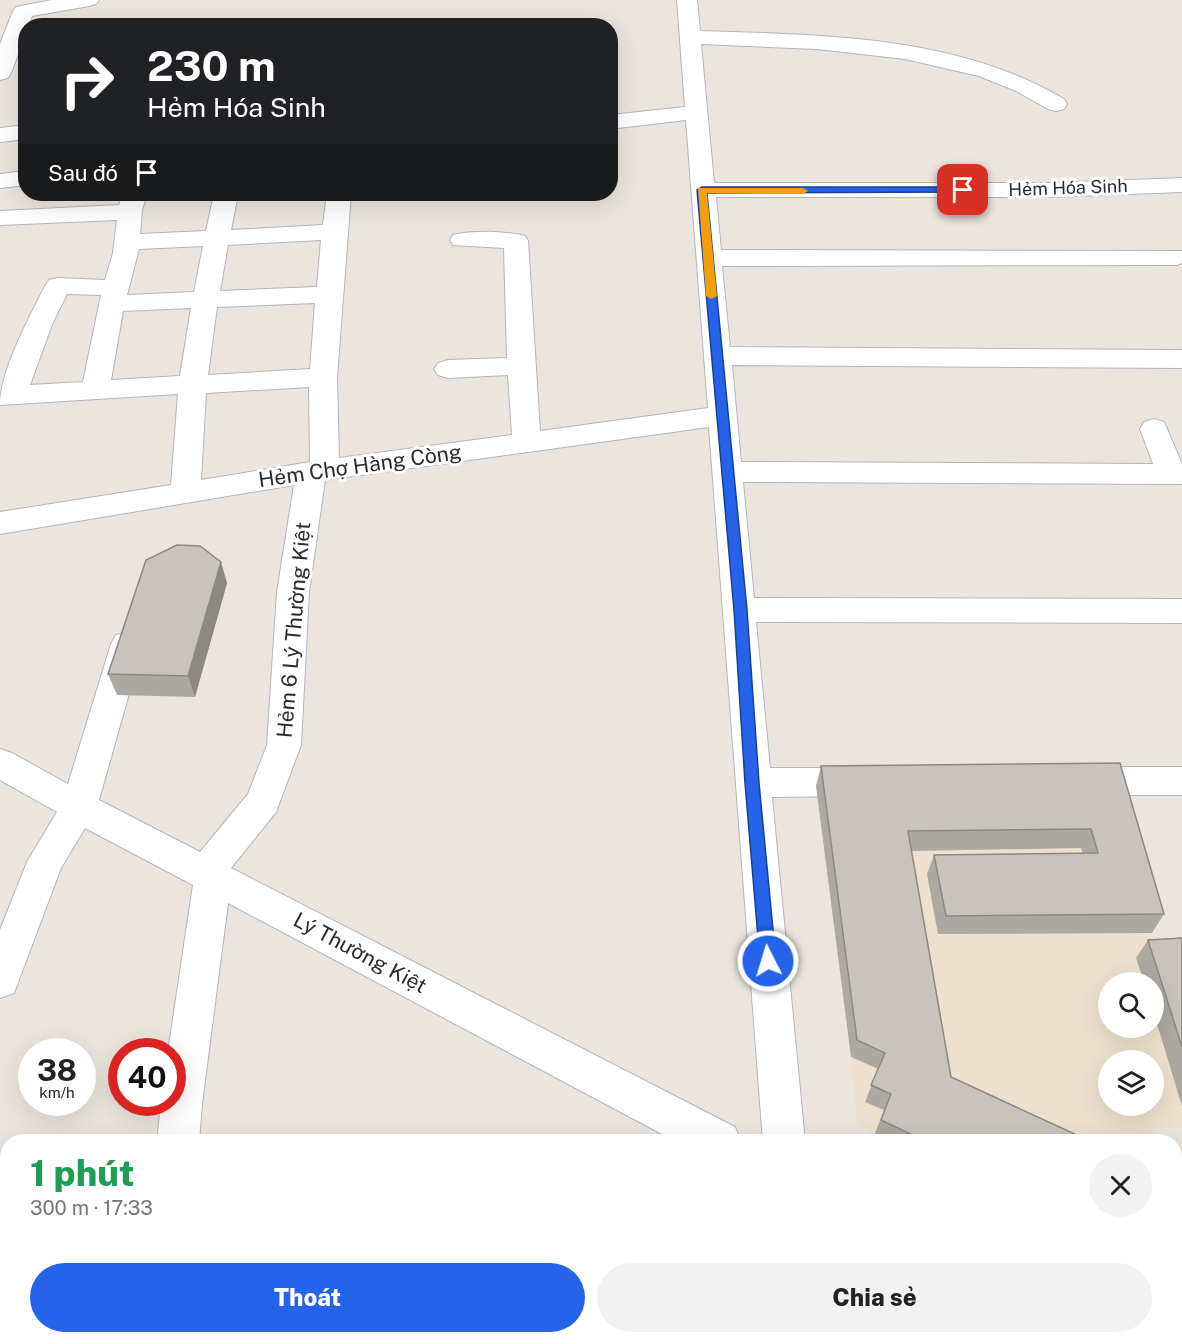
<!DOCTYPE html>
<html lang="vi">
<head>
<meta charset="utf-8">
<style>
  :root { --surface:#fff; --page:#f2f2f2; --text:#222; --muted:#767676; --accent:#2563eb }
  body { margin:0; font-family:"Public Sans",sans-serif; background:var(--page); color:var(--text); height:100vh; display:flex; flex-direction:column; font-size:22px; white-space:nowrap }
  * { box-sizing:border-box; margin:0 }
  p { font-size:20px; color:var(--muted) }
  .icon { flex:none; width:33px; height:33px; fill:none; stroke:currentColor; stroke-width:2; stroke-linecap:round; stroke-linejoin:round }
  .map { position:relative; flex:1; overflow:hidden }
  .drawer { position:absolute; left:0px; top:1134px; width:1182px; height:210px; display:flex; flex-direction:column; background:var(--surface); border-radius:24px 24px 0 0; box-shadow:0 6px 24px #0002 }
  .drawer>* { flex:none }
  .hud { position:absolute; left:18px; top:18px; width:600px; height:183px; border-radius:24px; box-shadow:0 6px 24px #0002; background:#202124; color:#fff; overflow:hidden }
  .fabs { position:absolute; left:1098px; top:972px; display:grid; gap:12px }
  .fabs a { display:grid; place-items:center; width:66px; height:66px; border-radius:50%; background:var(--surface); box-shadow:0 6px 24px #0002; font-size:30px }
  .speed { position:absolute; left:18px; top:1038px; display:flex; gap:12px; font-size:30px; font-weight:700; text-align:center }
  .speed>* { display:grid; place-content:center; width:78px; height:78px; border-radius:50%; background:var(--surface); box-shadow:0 6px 24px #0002; line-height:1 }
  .speed small { font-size:15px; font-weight:400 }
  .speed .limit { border:9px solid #d22; background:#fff; color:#111 }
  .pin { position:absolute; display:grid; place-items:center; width:51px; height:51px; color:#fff; margin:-26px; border-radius:12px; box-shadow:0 3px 9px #0006 }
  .me { position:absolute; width:66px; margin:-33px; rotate:355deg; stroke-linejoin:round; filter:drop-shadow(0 0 4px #0008) }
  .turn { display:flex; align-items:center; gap:21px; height:126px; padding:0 30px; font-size:27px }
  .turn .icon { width:78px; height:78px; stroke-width:2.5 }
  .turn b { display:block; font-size:42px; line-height:51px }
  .then { display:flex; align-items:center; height:57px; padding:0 30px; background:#0003; gap:12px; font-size:22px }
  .round { display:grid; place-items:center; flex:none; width:63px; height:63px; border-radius:32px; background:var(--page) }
  .overview { display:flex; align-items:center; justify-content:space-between; height:102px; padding:0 30px }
  h1 { font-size:36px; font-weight:800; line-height:45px; color:#1e9e55 }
  .primary-button { display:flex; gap:12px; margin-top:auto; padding:12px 30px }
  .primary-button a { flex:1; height:69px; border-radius:36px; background:var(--accent); color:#fff; font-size:24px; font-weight:800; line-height:69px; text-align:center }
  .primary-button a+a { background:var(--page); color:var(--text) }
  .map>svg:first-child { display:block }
  .education { fill:#ede0ce; fill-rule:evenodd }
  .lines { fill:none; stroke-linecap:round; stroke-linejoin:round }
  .minor-casing { stroke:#b1b5be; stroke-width:2 }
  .minor { fill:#fff; fill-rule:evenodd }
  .wall { fill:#aca8a2 }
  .shaded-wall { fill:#8c8884 }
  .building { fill:#c8c3bc; stroke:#8c8884; stroke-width:1.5 }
  .route { fill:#2563eb; stroke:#184099; stroke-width:1.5 }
  .slow { fill:#f59e0b }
  .labels { text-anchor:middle; stroke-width:6; stroke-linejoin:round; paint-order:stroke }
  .far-street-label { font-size:18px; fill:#2b2b2b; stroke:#fff }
  .street-label { font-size:21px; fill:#2b2b2b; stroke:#fff }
</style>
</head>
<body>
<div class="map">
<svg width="1182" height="1344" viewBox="0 0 1182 1344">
  <rect width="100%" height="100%" fill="#ece5de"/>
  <path class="education" d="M1110 784 1152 933 1149 940 1182 939V1127L1153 1129 1150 1142H886L874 1136 857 1123 851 1057 927 786ZM1108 982H1154V1028H1108ZM1108 1060H1154V1106H1108Z"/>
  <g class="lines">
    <defs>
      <g id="minor">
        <polygon points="52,0 99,0 96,4 89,6 32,16 28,26 26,26 26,33 11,73 8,78 0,80 0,44 13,11 16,7"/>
        <path d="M677 0H697L700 31C822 35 956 35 1064 99L1067 104 1064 109 1056 111 1048 109 1016 91 979 76 905 59 817 49 701 44 714 183H1051L1182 178V192L1051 197H716L721 250 1182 251V263L1177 265 722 266 730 347 1182 350V368L732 365 741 462 1153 464 1140 429 1144 422 1154 419 1164 422 1182 464V484L743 482 754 598 1182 599V623L756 622 770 768H862L874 772 880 782 874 792 862 796 772 797 805 1142H763L709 427 325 480 309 592 301 745 276 812 231 868 735 1127 741 1142H677L228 903 202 1104 199 1142H157L161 1102H172V1052H168L193 885 85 828 61 868 14 993 0 998V930L27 862 57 812 0 780V749L12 753 68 784 111 644 116 635 127 632 138 635 143 644 99 800 200 852 248 794 267 745 277 592 294 485 0 534V512L171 485 178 394 0 405C0 371 29 318 45 286L49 280 58 278 105 280 113 253 117 220 0 225V211L119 205 123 194H147L142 210 140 234 206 231 214 194H238L231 230 323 225 327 194H351L337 377 339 458 512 435 508 375 448 378 438 375 434 369 438 363 448 360 507 358 504 248 453 245 450 240 453 235C474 230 504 231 525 236L528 241 540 431 708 408 686 120 610 129V115L685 107ZM321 240 317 287 220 291 228 245ZM203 246 194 292 127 295 139 249ZM67 294 101 295 83 382 30 385 53 322ZM315 303 310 369 208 375 217 307ZM191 308 180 376 111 380 123 311ZM309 387 310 462 201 480 206 393Z"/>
        <polygon points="26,125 26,139 0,142 0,128"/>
        <polygon points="26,171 26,185 0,188 0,174"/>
        <polygon points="1079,767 1182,767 1182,795 1079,795 1067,791 1061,781 1067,771"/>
        <rect x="141" y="1336" width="46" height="8"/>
        <polygon points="399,1336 445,1336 448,1344 402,1344"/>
        <rect x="778" y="1336" width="46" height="8"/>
        <polygon points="1058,1336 1115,1336 1118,1344 1062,1344"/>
      </g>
    </defs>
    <use href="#minor" class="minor-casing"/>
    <use href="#minor" class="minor"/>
  </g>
  <g class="wall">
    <polygon points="227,583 195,697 117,695 108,674"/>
    <polygon points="1120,763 1164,914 1152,933 938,934 927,874 934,855 1083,853 1081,848 911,851 951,1077 1092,1142 886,1142 874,1136 884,1110 865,1102 878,1069 851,1057 816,786 821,766"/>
    <polygon points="1182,938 1182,1106 1154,1014 1154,982 1144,982 1136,958 1148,940"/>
  </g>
  <polygon class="shaded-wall" points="221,562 227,583 195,697 188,676"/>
  <g class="building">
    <polygon points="177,545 200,546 221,562 188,676 108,674 146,560"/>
    <polygon points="1120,763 1164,914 946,916 934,855 1098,853 1091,829 908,831 951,1077 1092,1142 927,1142 881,1120 891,1094 871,1085 885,1053 857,1040 821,766"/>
    <polygon points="1182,938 1182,1047 1148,940"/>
  </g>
  <polygon class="route" points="963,187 968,190 967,192 707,193 747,610 759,783 776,961 773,966 768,968 762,966 760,961 745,783 734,610 697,190 702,187"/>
  <polygon class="slow" points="698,188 803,188 808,191 803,194 707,193 717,296 711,299 706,296"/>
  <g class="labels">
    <g class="far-street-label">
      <text transform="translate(1068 188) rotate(-2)" y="6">Hẻm Hóa Sinh</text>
    </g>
    <g class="street-label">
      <text transform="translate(360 466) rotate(-8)" y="7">Hẻm Chợ Hàng Còng</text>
      <text transform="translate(294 630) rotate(-85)" y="7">Hẻm 6 Lý Thường Kiệt</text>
      <text transform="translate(360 953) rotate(28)" y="7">Lý Thường Kiệt</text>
    </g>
  </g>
</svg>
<div class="fabs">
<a><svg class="icon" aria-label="search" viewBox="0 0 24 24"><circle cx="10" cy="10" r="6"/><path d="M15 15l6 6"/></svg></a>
<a><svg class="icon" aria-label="layers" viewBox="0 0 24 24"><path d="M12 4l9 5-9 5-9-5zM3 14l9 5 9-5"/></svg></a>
</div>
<div class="speed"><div>38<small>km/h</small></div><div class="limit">40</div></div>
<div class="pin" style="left:963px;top:190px;background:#d93025"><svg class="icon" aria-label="arrive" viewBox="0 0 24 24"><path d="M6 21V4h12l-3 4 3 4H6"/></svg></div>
<svg class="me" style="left:768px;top:961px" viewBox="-20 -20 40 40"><circle r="17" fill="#2563eb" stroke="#fff" stroke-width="3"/><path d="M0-11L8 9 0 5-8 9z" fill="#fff"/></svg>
<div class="hud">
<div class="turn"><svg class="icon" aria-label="right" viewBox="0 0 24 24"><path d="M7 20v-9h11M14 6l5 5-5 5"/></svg><div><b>230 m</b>Hẻm Hóa Sinh</div></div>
<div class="then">Sau đó<svg class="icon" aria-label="arrive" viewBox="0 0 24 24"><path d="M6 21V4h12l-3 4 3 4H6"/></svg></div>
</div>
<section class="drawer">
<div class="overview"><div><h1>1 phút</h1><p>300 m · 17:33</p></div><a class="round"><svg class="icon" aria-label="close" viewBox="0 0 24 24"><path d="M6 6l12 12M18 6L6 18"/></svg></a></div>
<div class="primary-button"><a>Thoát</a><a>Chia sẻ</a></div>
</section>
</div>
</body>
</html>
